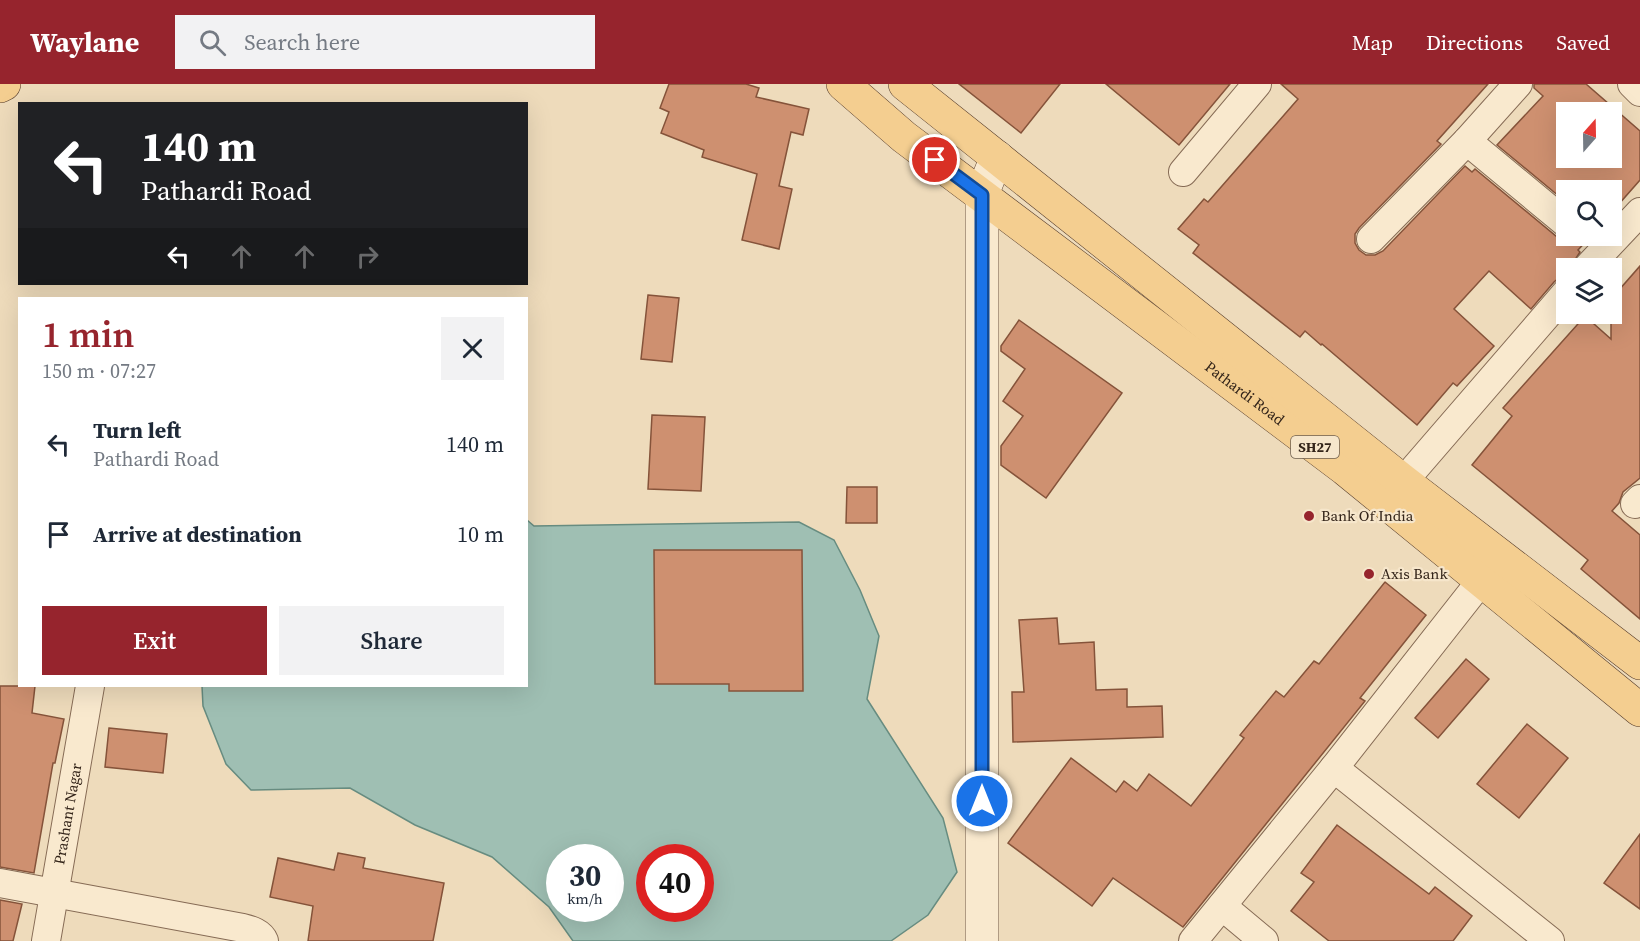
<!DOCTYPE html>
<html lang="en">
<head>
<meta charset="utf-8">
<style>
  :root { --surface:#fff; --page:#f2f2f3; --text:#1f2937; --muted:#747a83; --accent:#96242d }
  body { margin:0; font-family:"Source Serif 4",serif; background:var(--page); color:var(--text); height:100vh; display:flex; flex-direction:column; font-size:22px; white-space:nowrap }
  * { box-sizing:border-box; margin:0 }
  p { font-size:20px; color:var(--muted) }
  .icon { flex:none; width:33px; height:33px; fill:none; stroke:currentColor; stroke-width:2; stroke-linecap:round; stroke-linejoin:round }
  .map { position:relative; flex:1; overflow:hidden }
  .sheet { position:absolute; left:18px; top:213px; width:510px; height:390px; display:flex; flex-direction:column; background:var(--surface); border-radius:0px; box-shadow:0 6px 24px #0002 }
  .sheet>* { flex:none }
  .hud { position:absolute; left:18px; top:18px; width:510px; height:183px; border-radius:0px; box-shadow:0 6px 24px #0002; background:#202124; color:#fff; overflow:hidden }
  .needle { width:39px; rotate:20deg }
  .fabs { position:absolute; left:1556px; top:18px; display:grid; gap:12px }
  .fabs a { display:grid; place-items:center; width:66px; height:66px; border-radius:0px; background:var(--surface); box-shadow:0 6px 24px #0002; font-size:30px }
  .speed { position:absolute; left:546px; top:760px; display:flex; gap:12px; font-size:30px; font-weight:700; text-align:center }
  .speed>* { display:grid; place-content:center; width:78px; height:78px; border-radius:50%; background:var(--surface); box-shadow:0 6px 24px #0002; line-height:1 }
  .speed small { font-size:15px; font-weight:400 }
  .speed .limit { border:9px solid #d22; background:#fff; color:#111 }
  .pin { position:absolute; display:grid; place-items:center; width:51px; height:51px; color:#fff; margin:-26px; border:3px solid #fff; border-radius:50%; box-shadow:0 2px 6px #0007 }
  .me { position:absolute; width:66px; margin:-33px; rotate:0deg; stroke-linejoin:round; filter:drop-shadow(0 0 4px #0008) }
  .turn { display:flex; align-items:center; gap:21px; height:126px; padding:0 24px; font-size:27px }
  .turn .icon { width:78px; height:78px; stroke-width:2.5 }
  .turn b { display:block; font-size:42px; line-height:51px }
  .lanes { display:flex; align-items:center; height:57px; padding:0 24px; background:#0003; justify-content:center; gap:30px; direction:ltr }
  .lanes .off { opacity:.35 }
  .round { display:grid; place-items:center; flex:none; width:63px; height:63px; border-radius:0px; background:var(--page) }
  .head { display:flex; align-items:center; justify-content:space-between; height:102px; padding:0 24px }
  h1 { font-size:36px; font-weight:600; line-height:45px; color:var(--accent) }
  .primary-button { display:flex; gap:12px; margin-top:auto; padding:12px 24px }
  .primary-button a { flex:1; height:69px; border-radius:0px; background:var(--accent); color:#fff; font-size:24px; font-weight:600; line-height:69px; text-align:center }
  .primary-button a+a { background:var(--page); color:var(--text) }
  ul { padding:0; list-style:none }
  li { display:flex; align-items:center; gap:18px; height:90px; padding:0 24px }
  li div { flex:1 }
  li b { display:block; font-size:22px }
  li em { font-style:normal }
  header { display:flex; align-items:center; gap:36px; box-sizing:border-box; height:84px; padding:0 30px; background:var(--accent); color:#fff }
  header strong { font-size:28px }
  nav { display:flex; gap:33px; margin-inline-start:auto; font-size:21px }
  .search { width:420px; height:54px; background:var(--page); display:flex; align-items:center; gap:15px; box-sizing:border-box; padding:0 21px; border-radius:0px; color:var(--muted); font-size:22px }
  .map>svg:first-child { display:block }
  .water { fill:#9fbfb3; stroke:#678c80; stroke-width:1.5; fill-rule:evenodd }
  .building { fill:#ce9070; stroke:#85533a; stroke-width:1.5; fill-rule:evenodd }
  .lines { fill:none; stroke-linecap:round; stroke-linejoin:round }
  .street-casing { stroke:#866b55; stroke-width:30 }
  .secondary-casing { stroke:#674c38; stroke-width:34 }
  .primary-casing { stroke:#533a2a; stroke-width:34 }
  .street { stroke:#f9e9ce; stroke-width:28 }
  .secondary { stroke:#f9e9ce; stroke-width:33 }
  .primary { stroke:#f4ce90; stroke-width:33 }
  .route-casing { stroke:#114b97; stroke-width:15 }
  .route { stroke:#1a73e8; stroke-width:10 }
  .poi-dot { fill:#96242d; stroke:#f6e6cb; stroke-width:2 }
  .labels { text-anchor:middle; stroke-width:4.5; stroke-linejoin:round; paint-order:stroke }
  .shield { fill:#f6e6cb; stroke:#6e5f4f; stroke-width:1.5 }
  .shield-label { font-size:14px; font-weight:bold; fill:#34251a }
  .street-label { font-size:15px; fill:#34251a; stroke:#f6e6cb }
  .poi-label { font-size:15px; fill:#34251a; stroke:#f6e6cb; text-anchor:start }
</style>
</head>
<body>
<header>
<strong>Waylane</strong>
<div class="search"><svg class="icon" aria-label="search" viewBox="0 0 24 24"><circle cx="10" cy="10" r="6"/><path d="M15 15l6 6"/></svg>Search here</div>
<nav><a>Map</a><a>Directions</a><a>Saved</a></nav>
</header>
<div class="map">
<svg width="1640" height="857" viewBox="0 0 1640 857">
  <rect width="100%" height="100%" fill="#eedbbb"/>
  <path class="water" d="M527 436 534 442 799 438 834 456 860 506 879 552 867 615 943 734 957 788 928 831 891 857H573L549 823 492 773 415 741 350 704 251 706 226 680 203 622 202 602H526ZM560 774H610V825H560ZM650 774H700V825H650Z"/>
  <g class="building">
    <polygon points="669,0 746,0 759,4 756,13 809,25 803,51 791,48 779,102 792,105 779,165 742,156 757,90 702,73 704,66 661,49 669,28 660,24"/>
    <polygon points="959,0 1060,0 1021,49"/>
    <polygon points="1106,0 1230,0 1179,61"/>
    <polygon points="1281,0 1488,0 1437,57 1441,60 1359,144 1355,150 1355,159 1359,166 1366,171 1375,171 1383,167 1465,82 1472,88 1475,85 1556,152 1564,155 1571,155 1576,152 1591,152 1578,166 1580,168 1571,182 1566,184 1566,188 1554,198 1531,225 1489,187 1454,225 1494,262 1457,302 1453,299 1417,341 1322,260 1321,261 1305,247 1300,253 1193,169 1199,161 1178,145 1204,115 1208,118 1298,15"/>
    <path d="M1534 0H1586L1640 47V96L1611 129V106H1566V118L1497 61 1543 12 1534 4ZM1566 28H1611V74H1566Z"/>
    <polygon points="1640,182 1640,394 1623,408 1619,419 1612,427 1640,451 1640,535 1581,485 1588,476 1472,381 1512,332 1503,324 1585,232 1611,255 1611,215"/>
    <polygon points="648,211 679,214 672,278 641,275"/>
    <polygon points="1019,236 1122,309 1046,414 1001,381 1001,362 1023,332 1003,317 1025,285 1001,267 1001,262"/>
    <polygon points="652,331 705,333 701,407 648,405"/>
    <polygon points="847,403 877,403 877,439 846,439"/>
    <polygon points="654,466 802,466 803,607 729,607 729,600 655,600"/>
    <polygon points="1385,498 1426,531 1360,614 1365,617 1183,843 1113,794 1092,822 1008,759 1071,674 1116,708 1124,697 1137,707 1149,690 1191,722 1244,654 1240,651 1276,607 1284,613 1314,577 1319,580"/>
    <polygon points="1057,534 1059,560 1094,558 1096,606 1127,605 1127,623 1162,622 1163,653 1013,658 1012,608 1024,608 1019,536"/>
    <polygon points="1466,575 1489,595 1438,654 1415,634"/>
    <polygon points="0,602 35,602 32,629 64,635 55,679 53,679 34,789 0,783"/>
    <polygon points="1527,640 1568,674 1519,734 1477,700"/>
    <polygon points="109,644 167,650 163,689 105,683"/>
    <polygon points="1337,741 1429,810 1435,803 1472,832 1453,857 1329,857 1291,827 1314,798 1301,789"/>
    <polygon points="1640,750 1640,825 1604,799"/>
    <polygon points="338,769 365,774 363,784 444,799 433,857 308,857 313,822 270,813 278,774 334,786"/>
    <polygon points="0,816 22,820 13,857 0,857"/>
  </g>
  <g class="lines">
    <defs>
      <g id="street">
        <polyline points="1632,0 1640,8"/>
        <polyline points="1467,57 1566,139"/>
        <polyline points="1183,88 1257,0"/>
        <polyline points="1371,155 1467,57 1518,0"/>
        <polyline points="1587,184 1640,128"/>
        <polyline points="1389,414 1566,209"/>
        <polyline points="1635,420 1640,415"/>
        <polyline points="1334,684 1550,857"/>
        <path d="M0 799 243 844C251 846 261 849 264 857"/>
        <polyline points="1222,822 1264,857"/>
        <path id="s1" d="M46 857 90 602"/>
        <polyline points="1193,857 1334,684 1481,497"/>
      </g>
      <polyline id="secondary" points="982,857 982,110 997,73"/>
      <g id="primary">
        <path id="s2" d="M843 0 904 53 1345 385 1640 626"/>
        <polyline points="905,0 1403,397 1640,579"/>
        <polyline points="0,2 4,0"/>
      </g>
    </defs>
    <use href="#street" class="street-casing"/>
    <use href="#secondary" class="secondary-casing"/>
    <use href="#primary" class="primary-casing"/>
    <use href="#street" class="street"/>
    <use href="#secondary" class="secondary"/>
    <use href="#primary" class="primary"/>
  </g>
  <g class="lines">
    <defs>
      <polyline id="route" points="935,76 982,111 982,717"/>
    </defs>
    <use href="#route" class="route-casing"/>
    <use href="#route" class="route"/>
  </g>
  <g class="poi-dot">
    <circle cx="1309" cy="432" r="6"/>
    <circle cx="1369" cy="490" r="6"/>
  </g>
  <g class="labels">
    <rect class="shield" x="1291" y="352" width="48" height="22" rx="4.5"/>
    <g class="shield-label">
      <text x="1315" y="368">SH27</text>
    </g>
    <g class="street-label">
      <text dy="5" stroke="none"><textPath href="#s2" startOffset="507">Pathardi Road</textPath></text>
      <text dy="5" stroke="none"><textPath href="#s1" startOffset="129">Prashant Nagar</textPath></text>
    </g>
    <g class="poi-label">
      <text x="1321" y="437">Bank Of India</text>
      <text x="1381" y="495">Axis Bank</text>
    </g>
  </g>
</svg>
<div class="fabs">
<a><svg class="needle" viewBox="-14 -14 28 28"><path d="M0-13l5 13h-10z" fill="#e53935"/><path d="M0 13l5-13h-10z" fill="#747a83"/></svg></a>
<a><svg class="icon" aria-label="search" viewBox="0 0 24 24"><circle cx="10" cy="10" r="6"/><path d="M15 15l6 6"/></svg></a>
<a><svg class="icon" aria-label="layers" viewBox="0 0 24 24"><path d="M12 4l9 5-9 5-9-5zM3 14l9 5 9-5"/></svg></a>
</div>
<div class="speed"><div>30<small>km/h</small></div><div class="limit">40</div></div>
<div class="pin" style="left:935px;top:76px;background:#d93025"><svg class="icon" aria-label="arrive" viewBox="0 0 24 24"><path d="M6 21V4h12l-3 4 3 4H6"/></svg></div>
<svg class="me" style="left:982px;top:717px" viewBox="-20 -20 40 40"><circle r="17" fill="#1a73e8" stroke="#fff" stroke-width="3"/><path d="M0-11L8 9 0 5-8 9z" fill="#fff"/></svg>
<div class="hud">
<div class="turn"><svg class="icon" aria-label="left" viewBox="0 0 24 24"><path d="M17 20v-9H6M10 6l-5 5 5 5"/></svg><div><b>140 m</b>Pathardi Road</div></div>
<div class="lanes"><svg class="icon" aria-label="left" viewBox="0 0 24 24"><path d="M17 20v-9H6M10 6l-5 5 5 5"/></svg><svg class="icon off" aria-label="ahead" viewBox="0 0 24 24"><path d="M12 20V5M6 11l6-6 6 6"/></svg><svg class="icon off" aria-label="ahead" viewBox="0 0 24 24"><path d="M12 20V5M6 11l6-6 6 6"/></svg><svg class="icon off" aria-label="right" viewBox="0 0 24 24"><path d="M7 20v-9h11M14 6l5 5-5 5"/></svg></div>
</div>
<section class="sheet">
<div class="head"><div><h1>1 min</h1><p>150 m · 07:27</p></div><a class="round"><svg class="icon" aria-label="close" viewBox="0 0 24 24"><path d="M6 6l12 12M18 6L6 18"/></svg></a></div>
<ul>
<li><svg class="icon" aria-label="left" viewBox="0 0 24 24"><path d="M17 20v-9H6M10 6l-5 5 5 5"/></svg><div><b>Turn left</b><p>Pathardi Road</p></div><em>140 m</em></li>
<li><svg class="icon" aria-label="arrive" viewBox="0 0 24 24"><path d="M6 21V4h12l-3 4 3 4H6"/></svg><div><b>Arrive at destination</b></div><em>10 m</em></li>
</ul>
<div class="primary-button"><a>Exit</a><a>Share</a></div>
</section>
</div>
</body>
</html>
